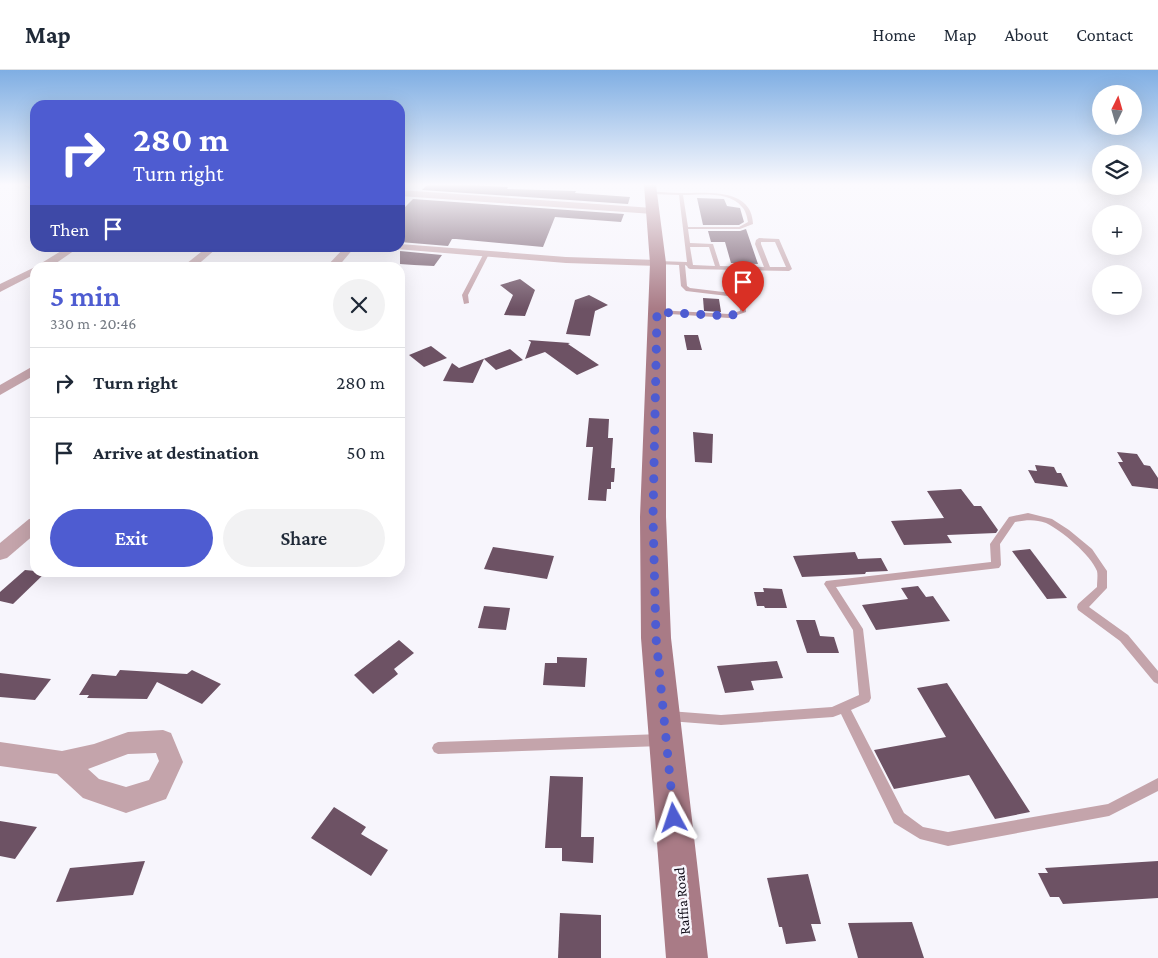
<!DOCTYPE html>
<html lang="en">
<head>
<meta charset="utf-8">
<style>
  :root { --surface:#fff; --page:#f2f2f3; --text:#1f2937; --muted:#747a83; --line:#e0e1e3; --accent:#4e5cd1 }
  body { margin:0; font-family:"Crimson Pro",serif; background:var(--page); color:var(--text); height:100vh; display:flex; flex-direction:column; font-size:19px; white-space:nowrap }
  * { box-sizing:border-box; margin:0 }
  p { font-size:16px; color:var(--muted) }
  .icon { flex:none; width:28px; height:28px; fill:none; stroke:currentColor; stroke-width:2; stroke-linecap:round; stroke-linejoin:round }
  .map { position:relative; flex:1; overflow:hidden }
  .details { position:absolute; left:30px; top:192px; width:375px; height:315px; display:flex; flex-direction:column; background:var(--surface); border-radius:15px; box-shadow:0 5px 20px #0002 }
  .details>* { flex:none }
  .top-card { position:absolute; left:30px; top:30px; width:375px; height:152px; border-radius:15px; box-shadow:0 5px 20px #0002; background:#4e5cd1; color:#fff; overflow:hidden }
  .needle { width:32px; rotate:5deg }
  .tools { position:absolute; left:1092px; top:15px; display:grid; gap:10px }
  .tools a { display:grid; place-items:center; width:50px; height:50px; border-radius:50%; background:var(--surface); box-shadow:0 5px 20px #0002; font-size:25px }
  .pin { position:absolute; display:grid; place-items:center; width:42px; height:42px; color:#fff; margin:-51px -21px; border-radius:50% 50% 50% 0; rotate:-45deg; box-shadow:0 0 5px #0007 }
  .pin .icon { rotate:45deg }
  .me { position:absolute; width:55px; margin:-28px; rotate:355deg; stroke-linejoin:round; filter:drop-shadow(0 0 4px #0008) }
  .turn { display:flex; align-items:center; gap:18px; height:105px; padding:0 20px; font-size:22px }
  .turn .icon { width:65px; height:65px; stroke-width:2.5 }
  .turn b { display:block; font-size:35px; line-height:42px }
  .then { display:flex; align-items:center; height:48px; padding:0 20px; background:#0003; gap:10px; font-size:19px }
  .round { display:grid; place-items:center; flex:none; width:52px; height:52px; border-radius:26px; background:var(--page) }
  .overview { display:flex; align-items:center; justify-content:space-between; height:85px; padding:0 20px }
  h1 { font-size:30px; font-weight:600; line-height:38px; color:var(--accent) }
  .action { display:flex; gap:10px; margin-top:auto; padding:10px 20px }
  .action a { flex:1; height:58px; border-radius:30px; background:var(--accent); color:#fff; font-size:20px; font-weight:600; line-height:58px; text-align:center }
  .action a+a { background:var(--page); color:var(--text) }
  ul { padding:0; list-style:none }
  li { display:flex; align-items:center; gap:15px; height:70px; padding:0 20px; border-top:1px solid var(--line) }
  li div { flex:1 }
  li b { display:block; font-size:19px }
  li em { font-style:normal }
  header { display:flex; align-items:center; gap:30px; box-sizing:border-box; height:70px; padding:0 25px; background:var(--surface); border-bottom:1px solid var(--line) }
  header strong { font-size:24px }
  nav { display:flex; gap:28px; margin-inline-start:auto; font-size:18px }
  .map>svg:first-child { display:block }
  .building { fill:#6d5264 }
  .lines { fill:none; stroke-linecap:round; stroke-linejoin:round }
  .service { fill:#c4a4ab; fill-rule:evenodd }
  .minor { fill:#c4a4ab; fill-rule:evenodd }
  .secondary { fill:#a97b86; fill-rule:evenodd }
  .route { stroke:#4e5cd1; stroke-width:9; stroke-dasharray:0 16.2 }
  .labels { text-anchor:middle; stroke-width:5; stroke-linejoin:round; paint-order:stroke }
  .street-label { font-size:15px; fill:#120e19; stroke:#f7f5fc }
</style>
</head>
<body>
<header>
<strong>Map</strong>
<nav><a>Home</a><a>Map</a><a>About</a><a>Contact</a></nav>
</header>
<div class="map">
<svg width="1158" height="888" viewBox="0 0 1158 888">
  <rect width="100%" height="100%" fill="#f7f5fc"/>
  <g class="building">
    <polygon points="427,115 471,115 508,117 507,119 576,121 575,123 630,127 628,134 422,120"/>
    <polygon points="697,128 724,129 727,136 740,138 744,152 739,155 703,155"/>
    <polygon points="413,129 624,144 621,152 555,147 543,177 456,169 452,169 448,176 400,172 400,142"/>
    <polygon points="746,159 758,194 731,193 725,172 711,172 708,161 740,161"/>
    <polygon points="400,181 442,185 434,196 414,195 400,194"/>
    <polygon points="520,209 535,220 525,246 504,245 513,225 500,215"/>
    <polygon points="589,225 608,235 595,241 590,266 566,264 575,230"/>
    <polygon points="703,228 719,229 721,242 704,241"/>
    <polygon points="684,265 698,265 702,280 687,280"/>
    <polygon points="528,270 570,273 568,274 599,295 577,305 545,282 525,289 531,272"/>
    <polygon points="431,276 447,288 424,297 409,285"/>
    <polygon points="510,279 523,290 496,300 484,289 473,313 443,311 452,293 459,298"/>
    <polygon points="589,348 609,349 608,368 613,368 611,398 615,398 614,412 611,412 611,419 607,419 606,431 588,430 593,377 586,377"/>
    <polygon points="693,362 713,364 712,393 695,392"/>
    <polygon points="1117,382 1137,384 1144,395 1150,396 1158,408 1158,419 1132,416 1118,392 1123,392"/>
    <polygon points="1035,395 1054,397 1057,403 1061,403 1068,417 1035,413 1028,400 1037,401"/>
    <polygon points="961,419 974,436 981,436 998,460 996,463 947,465 952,473 904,475 891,451 944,448 927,421"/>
    <polygon points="493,477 554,486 547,509 484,499"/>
    <polygon points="1030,479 1067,528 1047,529 1012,481"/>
    <polygon points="855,482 858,489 881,488 888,501 866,502 865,504 802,507 793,486"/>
    <polygon points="25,500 46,502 13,534 0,531 0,522"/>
    <polygon points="918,516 926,527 933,526 950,551 876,560 862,535 908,529 901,518"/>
    <polygon points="763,518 782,519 787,538 765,538 764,536 757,536 754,522 764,522"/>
    <polygon points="484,536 510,538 506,560 478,558"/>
    <polygon points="796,550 815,550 820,566 834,567 839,583 807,583"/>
    <polygon points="399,570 414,583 394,599 398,604 373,624 354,605"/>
    <polygon points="557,587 587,588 585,617 543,615 545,593 557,593"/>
    <polygon points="777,591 783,608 751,611 754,620 725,623 717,596"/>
    <polygon points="120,600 187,604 192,600 221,614 202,634 157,612 147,629 87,628 89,625 79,625 92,604 116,606"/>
    <polygon points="0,603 51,609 35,630 0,627"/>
    <polygon points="947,613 1030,742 995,749 969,705 894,719 874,680 946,667 917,618"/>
    <polygon points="550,706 583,707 581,767 594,767 593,793 562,791 562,778 545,778"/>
    <polygon points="334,737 366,757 361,764 388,780 371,806 311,768"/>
    <polygon points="0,751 37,757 15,789 0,786"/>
    <polygon points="145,791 133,825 56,832 70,798"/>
    <polygon points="1158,791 1158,828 1063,834 1059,827 1050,827 1038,803 1048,803 1045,798"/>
    <polygon points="808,804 821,854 811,854 816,871 786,874 782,857 779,857 767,808"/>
    <polygon points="560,843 601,845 601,888 558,888"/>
    <polygon points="912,852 924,888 858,888 848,853"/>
  </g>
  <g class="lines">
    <g class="service">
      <path d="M649 122C660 121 670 123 680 123 706 123 752 117 753 154L740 159H688L690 173 713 174 720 196 764 197 755 174 756 170 759 168 779 169 792 199 789 201 690 199 688 198 687 196 685 195 687 216 690 218 740 224 745 229 746 242 729 248 655 243 654 242 657 240 729 244 740 241 739 229 736 227 686 221 681 216 679 195 656 194V192L658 191 687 192 679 125 651 124ZM683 125C702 125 729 121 742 137 746 141 747 147 748 152L739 157H688ZM761 172H775L786 197H770L761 174ZM690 177H709L715 196 693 195Z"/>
      <polygon points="484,183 489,184 468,225 469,233 464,234 462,225"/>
      <path d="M1028 443 1052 449 1069 460 1092 479 1107 501V518L1089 537 1128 565 1158 601V614L1154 612 1120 571 1078 540 1077 537 1078 534 1097 517C1097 512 1098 505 1097 501 1091 485 1061 460 1046 453 1035 449 1026 450 1015 452L1000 474 1001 495 999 498 836 517 863 559 871 628 869 632 851 640 904 743 923 757 948 762 1108 734 1158 708V721L1109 746 948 776 920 769 894 753 841 644 833 647 721 655 669 651 665 650 663 646 665 642 669 641 721 645 832 637 859 625 853 560 826 517 824 514 826 511 991 492 990 474 1009 447Z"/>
      <polygon points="661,664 665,666 667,670 665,674 661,676 438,684 434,682 432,678 434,674 438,672"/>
    </g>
    <g class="minor">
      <polygon points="22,115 35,115 35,121"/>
      <polygon points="400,120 653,138 658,141 653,144 400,126"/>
      <polygon points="400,174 566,187 658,190 663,193 658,196 566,193 396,179 395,178 400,178"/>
      <polygon points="66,178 78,178 49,198 35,198 35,204 0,222 0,214 35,197"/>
      <polygon points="206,178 217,178 194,198 181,198"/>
      <polygon points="344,178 354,178 337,198 325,198"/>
      <polygon points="35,295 35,305 0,325 0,315"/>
      <polygon points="35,448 35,464 7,488 0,490 0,473 29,449"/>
      <path d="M163 660 171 663 183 692 166 729 126 743 83 728 57 704 0 696V672L62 681 94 674 128 662ZM156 683 159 691 149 710 126 717 99 709 88 699 128 684Z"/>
    </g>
    <polygon class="secondary" points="644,115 656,115 666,193 666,447 671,568 708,888 666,888 641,568 640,447 650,193"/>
  </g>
  <linearGradient id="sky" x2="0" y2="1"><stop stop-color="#7faee3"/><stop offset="0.48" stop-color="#fbfafe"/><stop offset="1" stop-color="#fbfafe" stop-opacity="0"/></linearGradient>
  <rect width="1158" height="239" fill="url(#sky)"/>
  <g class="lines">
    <polyline class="route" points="674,748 656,568 653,447 657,242 729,246 743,242"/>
  </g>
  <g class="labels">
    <g class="street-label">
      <text transform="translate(682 831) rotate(-95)" y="5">Raffia Road</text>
    </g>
  </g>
</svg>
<div class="tools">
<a><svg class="needle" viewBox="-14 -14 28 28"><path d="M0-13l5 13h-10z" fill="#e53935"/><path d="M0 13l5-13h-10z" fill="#747a83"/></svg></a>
<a><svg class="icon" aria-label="layers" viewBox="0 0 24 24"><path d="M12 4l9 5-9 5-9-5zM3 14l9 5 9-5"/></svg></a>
<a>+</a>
<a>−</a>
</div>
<div class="pin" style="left:743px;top:242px;background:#d93025"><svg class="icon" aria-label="arrive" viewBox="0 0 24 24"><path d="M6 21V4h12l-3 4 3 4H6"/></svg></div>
<svg class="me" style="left:674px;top:748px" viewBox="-20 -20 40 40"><path d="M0-17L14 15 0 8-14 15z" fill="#4e5cd1" stroke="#fff" stroke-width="4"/></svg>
<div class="top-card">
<div class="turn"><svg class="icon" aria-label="right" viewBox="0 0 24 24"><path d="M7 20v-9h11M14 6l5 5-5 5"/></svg><div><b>280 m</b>Turn right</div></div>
<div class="then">Then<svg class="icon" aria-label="arrive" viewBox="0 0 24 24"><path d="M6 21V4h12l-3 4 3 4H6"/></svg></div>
</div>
<section class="details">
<div class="overview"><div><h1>5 min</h1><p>330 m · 20:46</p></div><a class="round"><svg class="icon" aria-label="close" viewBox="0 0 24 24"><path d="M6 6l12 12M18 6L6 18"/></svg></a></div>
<ul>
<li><svg class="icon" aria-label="right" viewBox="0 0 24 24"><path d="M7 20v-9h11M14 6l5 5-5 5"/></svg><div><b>Turn right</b></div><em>280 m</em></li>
<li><svg class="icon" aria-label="arrive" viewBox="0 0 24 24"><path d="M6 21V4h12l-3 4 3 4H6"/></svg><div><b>Arrive at destination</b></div><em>50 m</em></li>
</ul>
<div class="action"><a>Exit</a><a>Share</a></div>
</section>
</div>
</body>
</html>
